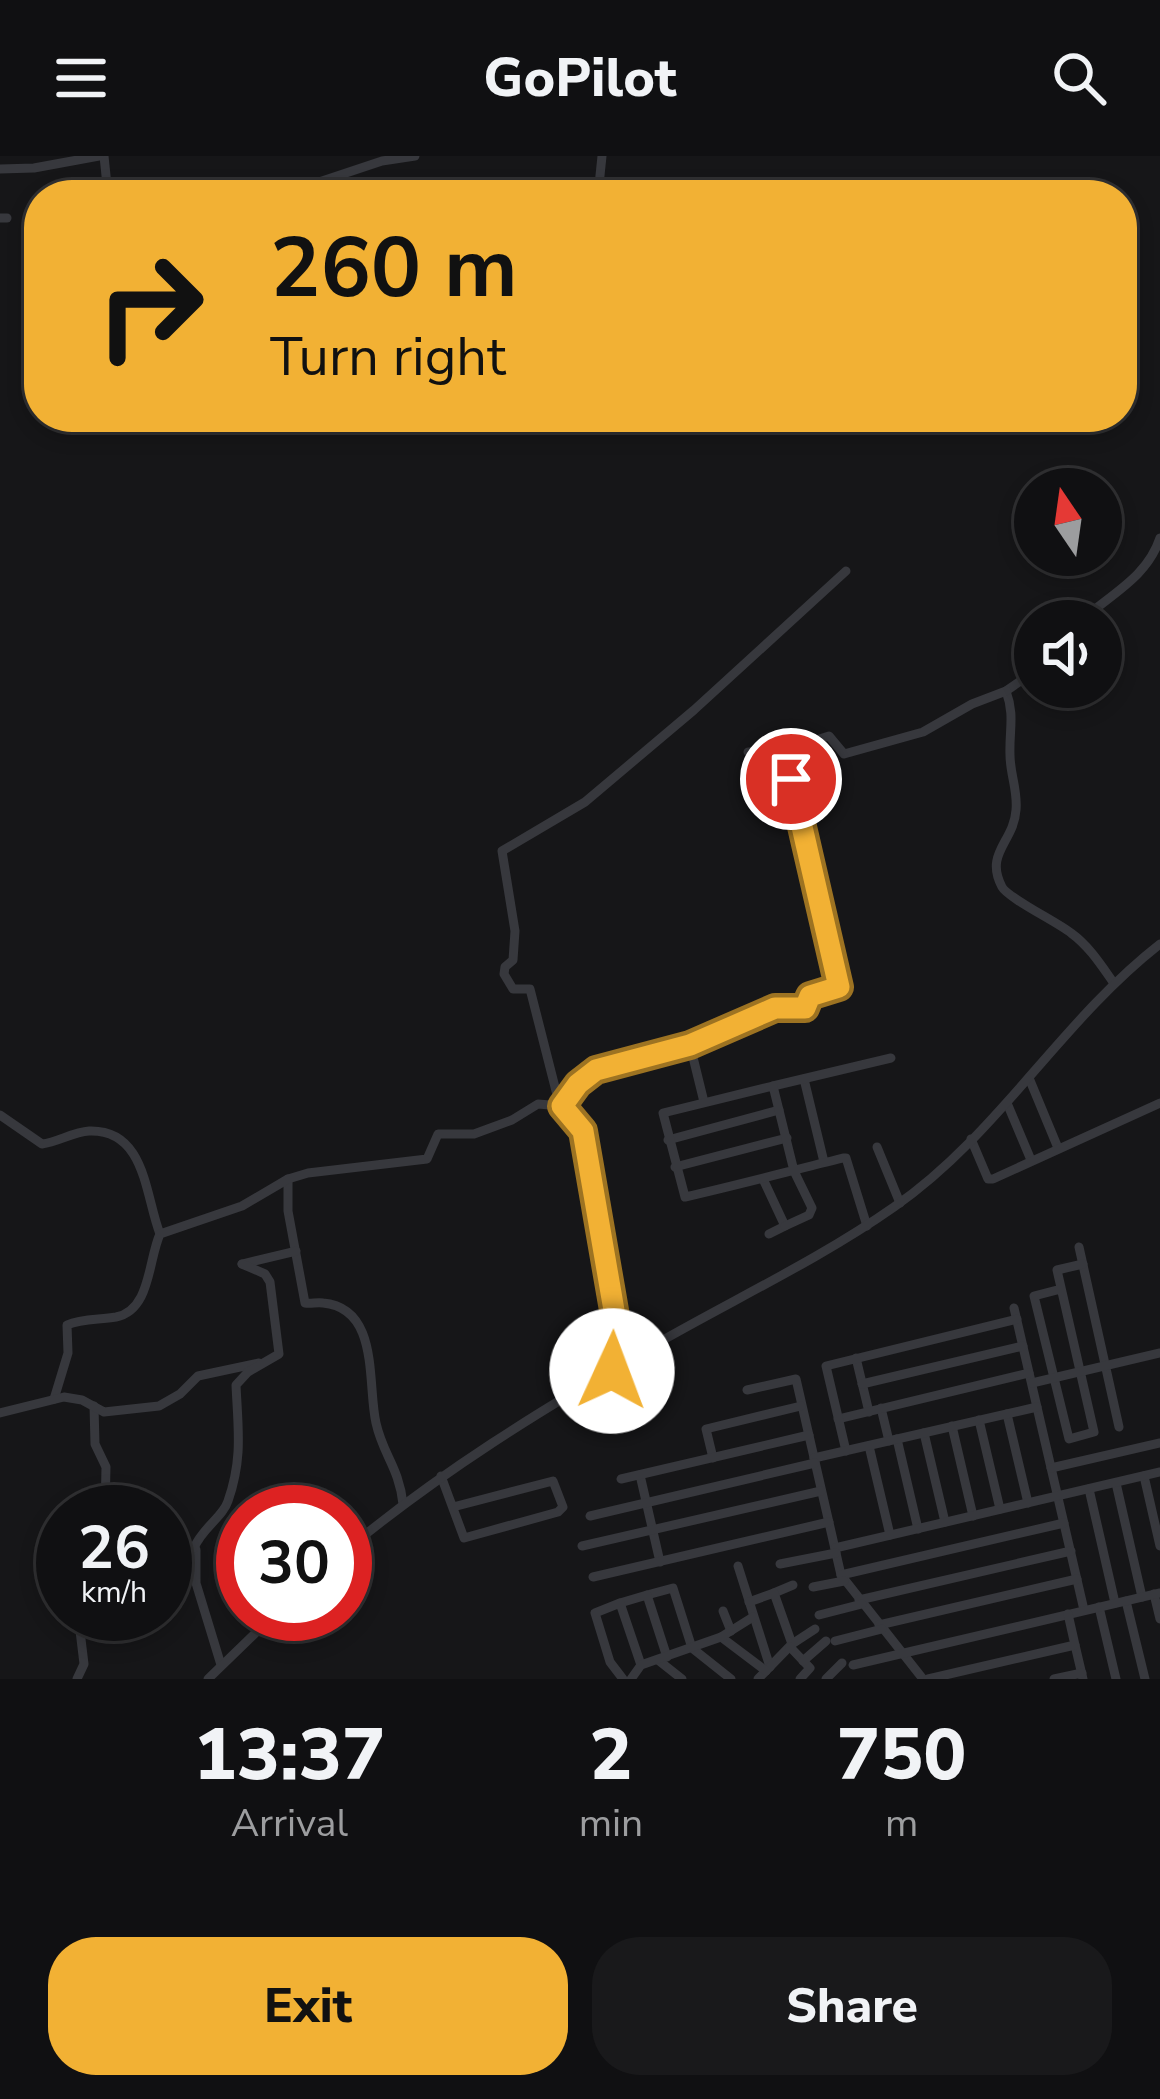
<!DOCTYPE html>
<html lang="en">
<head>
<meta charset="utf-8">
<style>
  :root { --surface:#101012; --page:#19191b; --text:#f1f3f6; --muted:#9c9d9f; --line:#303032; --accent:#f2b134 }
  body { margin:0; font-family:"Nunito Sans",sans-serif; background:var(--page); color:var(--text); height:100vh; display:flex; flex-direction:column; font-size:45px; white-space:nowrap }
  * { box-sizing:border-box; margin:0 }
  p { font-size:39px; color:var(--muted) }
  .icon { flex:none; width:66px; height:66px; fill:none; stroke:currentColor; stroke-width:2; stroke-linecap:round; stroke-linejoin:round }
  .map { position:relative; height:1523px; overflow:hidden }
  .side { display:flex; flex-direction:column; background:var(--surface); flex:1 }
  .side>* { flex:none }
  .top-card { position:absolute; left:24px; top:24px; width:1113px; height:252px; border-radius:48px; box-shadow:0 6px 18px #0003,0 0 0 3px var(--line); background:#f2b134; color:#111; overflow:hidden }
  .needle { width:78px; rotate:347deg }
  .tools { position:absolute; left:1014px; top:312px; display:grid; gap:24px }
  .tools a { display:grid; place-items:center; width:108px; height:108px; border-radius:50%; background:var(--surface); box-shadow:0 6px 18px #0003,0 0 0 3px var(--line); font-size:60px }
  .speed { position:absolute; left:36px; top:1329px; display:flex; gap:24px; font-size:60px; font-weight:700; text-align:center }
  .speed>* { display:grid; place-content:center; width:156px; height:156px; border-radius:50%; background:var(--surface); box-shadow:0 6px 18px #0003,0 0 0 3px var(--line); line-height:1 }
  .speed small { font-size:30px; font-weight:400 }
  .speed .limit { border:18px solid #d22; background:#fff; color:#111 }
  .pin { position:absolute; display:grid; place-items:center; width:102px; height:102px; color:#fff; margin:-51px; border:6px solid #fff; border-radius:50%; box-shadow:0 3px 12px #0007 }
  .me { position:absolute; width:132px; margin:-66px; rotate:2deg; stroke-linejoin:round; filter:drop-shadow(0 0 9px #0008) }
  .turn { display:flex; align-items:center; gap:42px; height:252px; padding:0 48px; font-size:54px }
  .turn .icon { width:156px; height:156px; stroke-width:2.5 }
  .turn b { display:block; font-size:84px; line-height:102px }
  .eta { display:flex; justify-content:space-evenly; align-items:center; height:204px; text-align:center }
  .eta b { font-size:72px; font-weight:800; line-height:84px }
  .cta { display:flex; gap:24px; margin-top:auto; padding:24px 48px }
  .cta a { flex:1; height:138px; border-radius:48px; background:var(--accent); color:#111; font-size:48px; font-weight:800; line-height:138px; text-align:center }
  .cta a+a { background:var(--page); color:var(--text) }
  header { display:flex; justify-content:space-between; align-items:center; height:156px; padding:0 48px; background:var(--surface); font-size:54px; font-weight:800 }
  .map>svg:first-child { display:block }
  .lines { fill:none; stroke-linecap:round; stroke-linejoin:round }
  .street { stroke:#37383d; stroke-width:9 }
  .route-casing { stroke:#9d7322; stroke-width:30 }
  .route { stroke:#f2b134; stroke-width:21 }
</style>
</head>
<body>
<header><svg class="icon" aria-label="menu" viewBox="0 0 24 24"><path d="M4 6h16M4 12h16M4 18h16"/></svg>GoPilot<svg class="icon" aria-label="search" viewBox="0 0 24 24"><circle cx="10" cy="10" r="6"/><path d="M15 15l6 6"/></svg></header>
<div class="map">
<svg width="1160" height="1523" viewBox="0 0 1160 1523">
  <rect width="100%" height="100%" fill="#161618"/>
  <g class="lines">
    <g class="street">
      <polyline points="104,0 108,39"/>
      <polyline points="0,13 34,12 99,0"/>
      <polyline points="280,39 382,5 415,0"/>
      <polyline points="598,39 602,0"/>
      <polyline points="0,62 7,62"/>
      <path d="M1081 465C1109 439 1147 422 1160 382"/>
      <path d="M1035 515 1006 535C1015 559 1009 575 1010 599 1010 618 1018 635 1016 654 1014 686 984 697 1002 731 1008 742 1057 766 1071 777 1089 790 1101 809 1113 826"/>
      <polyline points="748,596 784,594 829,580 844,598 923,576 972,548 1006,535"/>
      <polyline points="690,889 704,946"/>
      <polyline points="1029,922 1058,992"/>
      <polyline points="804,923 824,1006"/>
      <polyline points="773,930 891,902"/>
      <polyline points="1007,947 1031,1004"/>
      <polyline points="562,950 577,928 596,914 690,889 775,852 804,852 810,840 839,831 784,594"/>
      <path d="M0 959 42 988C58 986 73 976 89 975 146 973 145 1040 160 1078"/>
      <polyline points="971,983 988,1023 993,1023 1160,947"/>
      <polyline points="668,984 779,954"/>
      <polyline points="877,991 900,1047"/>
      <polyline points="675,1011 787,982"/>
      <path d="M288 1023V1055L305 1147C311 1148 317 1146 323 1147 380 1152 367 1228 376 1267 383 1299 399 1311 403 1348"/>
      <polyline points="763,1023 785,1070 769,1078"/>
      <path d="M785 1070 809 1059 812 1052 794 1015 773 930 663 957 685 1041C738 1029 790 1015 843 1002H846L867 1070"/>
      <polyline points="1079,1091 1119,1271"/>
      <polyline points="242,1108 296,1095"/>
      <polyline points="1061,1133 1034,1140 1069,1283 1094,1276 1057,1114 1083,1108"/>
      <polyline points="1014,1152 1084,1454"/>
      <polyline points="856,1202 869,1256"/>
      <polyline points="612,1215 615,1160 583,975 562,950 556,935 530,833 513,833 504,818 505,811 513,804 515,775 502,695 585,646 694,554 846,415"/>
      <polyline points="1032,1227 1160,1197"/>
      <polyline points="862,1228 1023,1190"/>
      <polyline points="747,1234 796,1223 841,1419 923,1523"/>
      <path d="M54 1243 68 1197 67 1169C82 1162 99 1164 116 1161 151 1154 148 1104 160 1078L242 1050 288 1023 308 1017 427 1003 438 978H474L512 964 538 948 562 950"/>
      <polyline points="94,1250 95,1288 106,1311 105,1356"/>
      <polyline points="881,1252 889,1285"/>
      <polyline points="0,1257 64,1241 82,1244 104,1256 159,1250 180,1238 198,1220 259,1207"/>
      <polyline points="1007,1258 1028,1347"/>
      <polyline points="838,1263 1029,1217"/>
      <polyline points="979,1264 1000,1353"/>
      <polyline points="952,1270 973,1360"/>
      <polyline points="924,1277 945,1366"/>
      <polyline points="897,1283 918,1373"/>
      <polyline points="869,1290 890,1379"/>
      <polyline points="846,1295 826,1210 1017,1163"/>
      <polyline points="713,1302 706,1273 801,1250"/>
      <polyline points="814,1302 1037,1251"/>
      <polyline points="1051,1312 1160,1287"/>
      <polyline points="640,1319 660,1406"/>
      <polyline points="441,1320 464,1382 558,1356 563,1351 553,1325 453,1351"/>
      <polyline points="1144,1320 1160,1390"/>
      <polyline points="621,1323 809,1279"/>
      <polyline points="1116,1327 1142,1441"/>
      <polyline points="1089,1333 1115,1447"/>
      <polyline points="590,1360 815,1307"/>
      <polyline points="582,1390 821,1335"/>
      <polyline points="165,1392 196,1394 196,1427 221,1509"/>
      <path d="M194 1392C202 1372 223 1361 228 1345 243 1302 238 1273 236 1229L248 1216 279 1198 270 1126 265 1118 242 1108"/>
      <polyline points="835,1392 1160,1316"/>
      <path d="M345 1395C439 1317 542 1253 649 1192 730 1145 817 1105 894 1051 998 979 1061 865 1160 788"/>
      <polyline points="780,1408 836,1397"/>
      <polyline points="738,1410 770,1511"/>
      <polyline points="841,1419 1064,1367"/>
      <polyline points="593,1421 829,1366"/>
      <polyline points="813,1431 844,1425"/>
      <polyline points="774,1437 793,1429"/>
      <polyline points="1154,1438 1160,1463"/>
      <polyline points="647,1439 673,1432 692,1492 731,1523"/>
      <polyline points="859,1444 1071,1395"/>
      <polyline points="1126,1445 1145,1523"/>
      <polyline points="749,1446 774,1437 792,1488 758,1523"/>
      <polyline points="620,1447 647,1439 667,1501"/>
      <polyline points="1099,1451 1116,1523"/>
      <polyline points="723,1455 731,1475"/>
      <polyline points="819,1459 862,1448"/>
      <polyline points="879,1469 1077,1423"/>
      <polyline points="721,1481 766,1515"/>
      <polyline points="835,1485 882,1473"/>
      <polyline points="792,1488 815,1473"/>
      <polyline points="1075,1489 1083,1523"/>
      <polyline points="790,1491 810,1512 800,1523"/>
      <polyline points="658,1504 682,1523"/>
      <polyline points="803,1505 826,1485"/>
      <polyline points="853,1509 1160,1437"/>
      <polyline points="77,1523 84,1508 78,1458"/>
      <polyline points="208,1523 275,1458"/>
      <polyline points="623,1523 610,1506 595,1457 620,1447 641,1509"/>
      <polyline points="631,1523 641,1509 721,1481 753,1461"/>
      <polyline points="826,1523 842,1507"/>
      <polyline points="928,1523 1075,1489 1068,1458"/>
      <polyline points="1054,1523 1082,1517"/>
    </g>
  </g>
  <g class="lines">
    <defs>
      <polyline id="route" points="612,1215 615,1160 583,975 562,950 578,928 596,914 690,889 775,852 805,852 810,840 839,831 791,623"/>
    </defs>
    <use href="#route" class="route-casing"/>
    <use href="#route" class="route"/>
  </g>
</svg>
<div class="tools">
<a><svg class="needle" viewBox="-14 -14 28 28"><path d="M0-13l5 13h-10z" fill="#e53935"/><path d="M0 13l5-13h-10z" fill="#9c9d9f"/></svg></a>
<a><svg class="icon" aria-label="sound" viewBox="0 0 24 24"><path d="M4 9h4l5-4v14l-5-4H4zM17 9q2 3 0 6"/></svg></a>
</div>
<div class="speed"><div>26<small>km/h</small></div><div class="limit">30</div></div>
<div class="pin" style="left:791px;top:623px;background:#d93025"><svg class="icon" aria-label="arrive" viewBox="0 0 24 24"><path d="M6 21V4h12l-3 4 3 4H6"/></svg></div>
<svg class="me" style="left:612px;top:1215px" viewBox="-20 -20 40 40"><circle r="19" fill="#fff"/><path d="M0-13L10 11 0 6-10 11z" fill="#f2b134"/></svg>
<div class="top-card">
<div class="turn"><svg class="icon" aria-label="right" viewBox="0 0 24 24"><path d="M7 20v-9h11M14 6l5 5-5 5"/></svg><div><b>260 m</b>Turn right</div></div>
</div>
</div>
<section class="side">
<div class="eta">
<div><b>13:37</b><p>Arrival</p></div>
<div><b>2</b><p>min</p></div>
<div><b>750</b><p>m</p></div>
</div>
<div class="cta"><a>Exit</a><a>Share</a></div>
</section>
</body>
</html>
